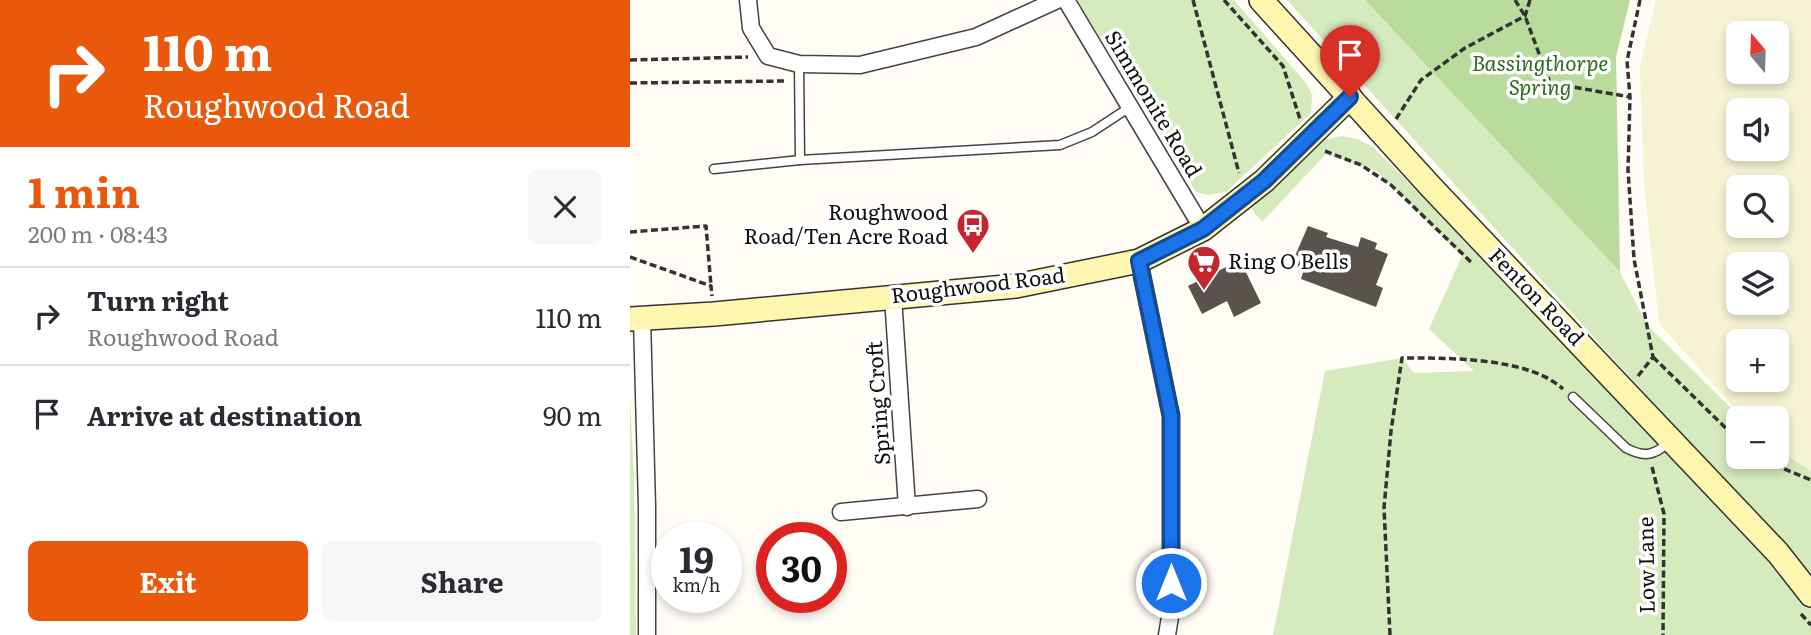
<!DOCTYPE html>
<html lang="en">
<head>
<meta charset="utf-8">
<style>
  :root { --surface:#fff; --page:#f7f7f7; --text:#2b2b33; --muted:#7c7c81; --line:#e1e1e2; --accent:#ea580c }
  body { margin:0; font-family:Literata,serif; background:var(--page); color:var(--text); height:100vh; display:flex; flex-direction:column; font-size:26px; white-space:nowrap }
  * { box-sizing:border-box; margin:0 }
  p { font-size:23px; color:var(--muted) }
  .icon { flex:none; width:38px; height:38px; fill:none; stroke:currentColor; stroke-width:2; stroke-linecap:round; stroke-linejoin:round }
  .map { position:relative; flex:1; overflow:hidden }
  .panel { display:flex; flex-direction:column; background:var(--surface); width:630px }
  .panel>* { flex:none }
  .guide { background:#ea580c; color:#fff; overflow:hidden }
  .needle { width:46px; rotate:341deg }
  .tools { position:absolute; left:1096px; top:21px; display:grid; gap:14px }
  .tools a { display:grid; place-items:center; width:63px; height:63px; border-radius:10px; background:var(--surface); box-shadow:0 4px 10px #0003; font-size:35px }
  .speed { position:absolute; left:21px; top:522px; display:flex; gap:14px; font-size:35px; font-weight:700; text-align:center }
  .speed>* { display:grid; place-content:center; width:91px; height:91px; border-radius:50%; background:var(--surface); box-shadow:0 4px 10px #0003; line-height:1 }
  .speed small { font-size:18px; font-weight:400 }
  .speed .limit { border:10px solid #d22; background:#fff; color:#111 }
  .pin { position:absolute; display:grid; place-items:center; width:60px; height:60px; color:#fff; margin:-72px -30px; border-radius:50% 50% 50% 0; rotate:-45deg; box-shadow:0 0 7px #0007 }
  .pin .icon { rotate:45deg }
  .me { position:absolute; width:77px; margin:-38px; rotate:0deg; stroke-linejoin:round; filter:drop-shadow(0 0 5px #0008) }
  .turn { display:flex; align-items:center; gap:24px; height:147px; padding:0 28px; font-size:32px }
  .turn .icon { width:91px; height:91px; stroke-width:2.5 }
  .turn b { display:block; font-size:49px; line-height:60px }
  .round { display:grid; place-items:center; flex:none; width:74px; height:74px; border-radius:10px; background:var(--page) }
  .summary { display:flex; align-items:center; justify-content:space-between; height:119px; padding:0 28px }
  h1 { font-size:42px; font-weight:700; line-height:52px; color:var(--accent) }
  .primary-button { display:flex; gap:14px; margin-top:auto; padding:14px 28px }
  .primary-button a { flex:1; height:80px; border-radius:10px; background:var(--accent); color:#fff; font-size:28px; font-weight:700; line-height:80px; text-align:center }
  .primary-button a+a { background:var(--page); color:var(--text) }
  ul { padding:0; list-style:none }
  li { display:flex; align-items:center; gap:21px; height:98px; padding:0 28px; border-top:2px solid var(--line) }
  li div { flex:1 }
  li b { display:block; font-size:26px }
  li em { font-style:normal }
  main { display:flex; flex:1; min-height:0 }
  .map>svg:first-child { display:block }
  .farmland { fill:#f6f3d4; fill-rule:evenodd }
  .green { fill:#d5ebbd }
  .forest { fill:#b9dc9c }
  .building { fill:#5a524d }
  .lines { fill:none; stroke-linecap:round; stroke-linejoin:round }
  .lane-casing { stroke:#444; stroke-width:11 }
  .street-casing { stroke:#444; stroke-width:19 }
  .secondary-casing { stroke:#333; stroke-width:26 }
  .path { stroke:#333; stroke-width:3.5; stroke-dasharray:7 3.5; stroke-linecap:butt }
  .lane { stroke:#fff; stroke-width:8 }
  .street { stroke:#fff; stroke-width:16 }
  .secondary { stroke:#fff6b0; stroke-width:23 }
  .route-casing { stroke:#114b97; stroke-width:18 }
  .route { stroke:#1a73e8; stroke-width:12 }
  .labels { text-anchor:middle; stroke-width:7; stroke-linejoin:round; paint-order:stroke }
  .park-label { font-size:21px; font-style:italic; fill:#2f6b1f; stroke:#fff }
  .street-label { font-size:21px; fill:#111; stroke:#fff }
  .poi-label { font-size:21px; fill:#111; stroke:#fff; text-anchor:end }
</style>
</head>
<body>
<main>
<section class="panel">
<div class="guide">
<div class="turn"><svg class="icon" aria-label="right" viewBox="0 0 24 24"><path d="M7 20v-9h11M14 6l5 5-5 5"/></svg><div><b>110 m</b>Roughwood Road</div></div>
</div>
<div class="summary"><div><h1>1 min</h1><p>200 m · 08:43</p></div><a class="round"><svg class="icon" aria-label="close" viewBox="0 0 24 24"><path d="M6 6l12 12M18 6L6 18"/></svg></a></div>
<ul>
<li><svg class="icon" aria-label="right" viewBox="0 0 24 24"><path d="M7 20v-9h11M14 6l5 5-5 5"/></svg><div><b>Turn right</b><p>Roughwood Road</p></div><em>110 m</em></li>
<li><svg class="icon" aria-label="arrive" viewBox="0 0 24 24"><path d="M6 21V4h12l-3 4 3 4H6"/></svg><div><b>Arrive at destination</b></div><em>90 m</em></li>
</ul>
<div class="primary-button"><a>Exit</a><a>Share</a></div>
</section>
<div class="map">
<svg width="1181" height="635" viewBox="0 0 1181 635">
  <rect width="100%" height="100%" fill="#fffdf5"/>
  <path class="farmland" d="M1026 0H1181V471L1146 448V418H1113L1029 323 1014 184 1010 66ZM1108 33H1146V72H1108ZM1108 110H1146V149H1108ZM1108 187H1146V226H1108ZM1108 264H1146V303H1108ZM1108 341H1146V380H1108Z"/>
  <g class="green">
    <polygon points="447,0 604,0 676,83 682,95 681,113 596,192 578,195 566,192"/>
    <polygon points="657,0 735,0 990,272 1017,325 1111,418 1108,418 1108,457 1146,457 1146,448 1181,471 1181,576"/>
    <polygon points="711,136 727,139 743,147 889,294 1165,587 1181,609 1181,635 643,635 695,371 772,358 784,373 844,371 799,329 832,256 747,171 696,154 632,222 621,208 695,140"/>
    <polygon points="0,401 4,476 6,635 0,635"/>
  </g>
  <polygon class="forest" points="735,0 1000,0 986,57 990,272"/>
  <g class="building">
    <polygon points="678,226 698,233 696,237 728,247 731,237 747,243 745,249 758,254 746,285 753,288 746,307 671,279 674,269 667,267 671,257 665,256"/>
    <polygon points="610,260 631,303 604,317 597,301 572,314 558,286"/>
  </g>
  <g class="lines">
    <defs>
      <g id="lane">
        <polyline points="169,64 170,160"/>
        <polyline points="84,169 170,160 430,145 462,132 500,107"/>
        <path d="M943 397 996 448C1015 458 1025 455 1039 442"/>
      </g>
      <g id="street">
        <polyline points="118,0 121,28 138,56 169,64 230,65 346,37 427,0"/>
        <polyline points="436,0 573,229"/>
        <polyline points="509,261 541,416 541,611 537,635"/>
        <polyline points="263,297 277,507"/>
        <polyline points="12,319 17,507 17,635"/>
        <polyline points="211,512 348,499"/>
      </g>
      <g id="secondary">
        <polyline points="631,0 801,187 1148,553 1181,595"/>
        <polyline points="0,319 84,314 386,286 509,261 573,229 634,181 720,97"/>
      </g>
    </defs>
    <use href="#lane" class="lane-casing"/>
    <use href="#street" class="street-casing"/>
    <use href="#secondary" class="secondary-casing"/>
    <g class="path">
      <polyline points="563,0 609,173"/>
      <polyline points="594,0 653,66 670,119"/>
      <polyline points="885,0 895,16 920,83 1000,97"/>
      <polyline points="0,60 118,57"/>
      <polyline points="0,83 155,81"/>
      <polyline points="766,119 791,80 835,48 895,16 900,0"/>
      <polyline points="695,151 731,165 761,185 843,264"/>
      <polyline points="0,232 76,226 81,286"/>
      <polyline points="0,257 81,286 82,296"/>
      <polyline points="1023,357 1108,440"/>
      <polyline points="1008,376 1023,357 1004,259 998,170 1000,97 997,61 1010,0"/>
      <polyline points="1125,457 1181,480"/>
      <polyline points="1022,467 1034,514 1033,635"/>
      <polyline points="1171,614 1181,625"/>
      <path d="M760 635 754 508 761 431 772 358C817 358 899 357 933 389"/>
    </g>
    <use href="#lane" class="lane"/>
    <use href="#street" class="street"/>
    <use href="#secondary" class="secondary"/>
  </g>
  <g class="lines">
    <defs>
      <polyline id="route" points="541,583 541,416 509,261 573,229 634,181 720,97"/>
    </defs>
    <use href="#route" class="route-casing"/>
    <use href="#route" class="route"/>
  </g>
  <defs>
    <symbol id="bus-pin" viewBox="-11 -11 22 30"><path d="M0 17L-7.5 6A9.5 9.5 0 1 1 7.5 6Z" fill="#c4262e" stroke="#fff"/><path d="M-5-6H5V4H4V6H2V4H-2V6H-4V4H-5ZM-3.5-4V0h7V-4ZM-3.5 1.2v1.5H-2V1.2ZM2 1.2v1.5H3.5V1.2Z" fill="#fff"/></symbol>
    <symbol id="supermarket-pin" viewBox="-11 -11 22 30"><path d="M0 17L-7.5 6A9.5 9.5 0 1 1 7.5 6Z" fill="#c4262e" stroke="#fff"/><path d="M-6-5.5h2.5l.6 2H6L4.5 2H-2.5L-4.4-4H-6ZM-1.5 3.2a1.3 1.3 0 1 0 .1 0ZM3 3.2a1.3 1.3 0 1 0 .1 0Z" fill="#fff"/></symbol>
  </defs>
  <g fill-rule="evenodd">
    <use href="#bus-pin" x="324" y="206" width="38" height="52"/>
    <use href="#supermarket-pin" x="555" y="243" width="38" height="52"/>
  </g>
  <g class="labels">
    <g class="park-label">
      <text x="910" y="71">Bassingthorpe<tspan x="910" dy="24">Spring</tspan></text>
    </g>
    <g class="street-label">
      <text transform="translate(523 104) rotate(59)" y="7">Simmonite Road</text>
      <text transform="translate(348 286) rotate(-7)" y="7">Roughwood Road</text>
      <text transform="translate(906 297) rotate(46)" y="7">Fenton Road</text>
      <text transform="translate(249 403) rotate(-94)" y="7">Spring Croft</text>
      <text transform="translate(1017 565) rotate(-91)" y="7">Low Lane</text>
    </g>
    <g class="poi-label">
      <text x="318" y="220">Roughwood<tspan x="318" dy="24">Road/Ten Acre Road</tspan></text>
      <text x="598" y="269" text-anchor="start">Ring O Bells</text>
    </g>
  </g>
</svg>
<div class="tools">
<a><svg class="needle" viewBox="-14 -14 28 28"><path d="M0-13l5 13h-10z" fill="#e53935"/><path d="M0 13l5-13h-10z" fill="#7c7c81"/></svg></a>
<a><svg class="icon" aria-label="sound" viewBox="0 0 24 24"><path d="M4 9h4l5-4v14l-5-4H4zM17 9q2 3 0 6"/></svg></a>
<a><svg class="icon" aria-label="search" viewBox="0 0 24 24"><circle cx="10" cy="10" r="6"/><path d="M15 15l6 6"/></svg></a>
<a><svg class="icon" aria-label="layers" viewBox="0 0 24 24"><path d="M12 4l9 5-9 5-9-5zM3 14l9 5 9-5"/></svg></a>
<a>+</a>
<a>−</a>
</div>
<div class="speed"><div>19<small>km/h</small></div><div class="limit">30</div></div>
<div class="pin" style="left:720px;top:97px;background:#d93025"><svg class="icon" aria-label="arrive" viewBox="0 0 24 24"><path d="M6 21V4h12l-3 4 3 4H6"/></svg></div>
<svg class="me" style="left:541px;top:583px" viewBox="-20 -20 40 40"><circle r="17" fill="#1a73e8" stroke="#fff" stroke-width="3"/><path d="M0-11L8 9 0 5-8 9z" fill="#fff"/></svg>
</div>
</main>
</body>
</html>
